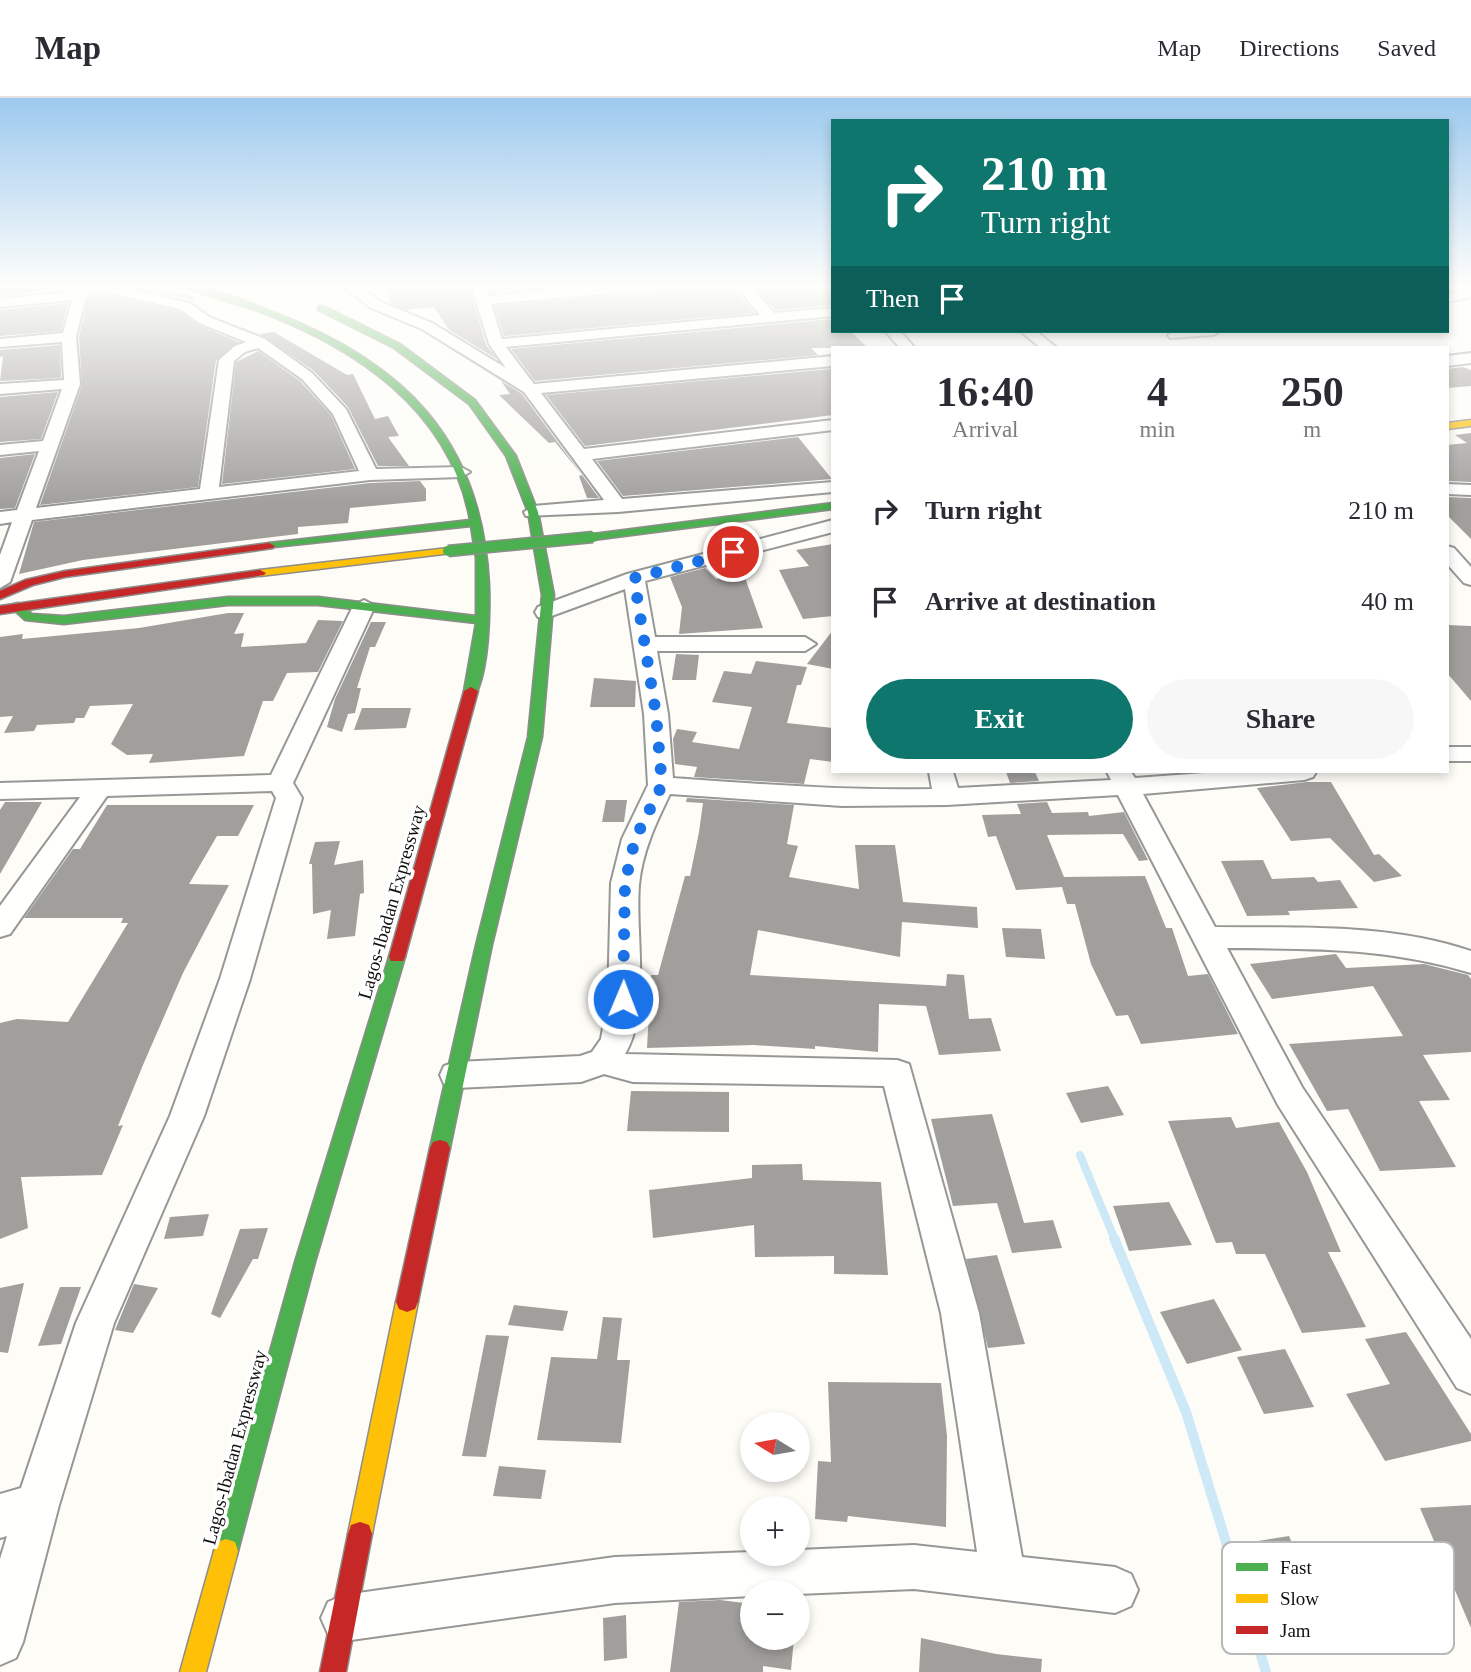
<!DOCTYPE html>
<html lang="en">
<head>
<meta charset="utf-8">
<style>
  :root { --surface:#fff; --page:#f7f7f7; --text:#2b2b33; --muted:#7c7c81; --line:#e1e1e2; --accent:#0f766e }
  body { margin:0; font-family:Georgia,serif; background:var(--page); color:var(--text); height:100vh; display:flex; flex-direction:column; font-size:26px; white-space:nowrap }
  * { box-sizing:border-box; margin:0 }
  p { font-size:23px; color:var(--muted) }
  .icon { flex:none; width:38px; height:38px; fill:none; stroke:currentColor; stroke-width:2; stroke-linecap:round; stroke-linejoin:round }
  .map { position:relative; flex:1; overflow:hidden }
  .drawer { position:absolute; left:831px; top:248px; width:618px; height:427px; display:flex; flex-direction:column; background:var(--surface); border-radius:0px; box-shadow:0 4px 10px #0003 }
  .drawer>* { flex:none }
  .top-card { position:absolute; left:831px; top:21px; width:618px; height:214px; border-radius:0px; box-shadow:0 4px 10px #0003; background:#0f766e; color:#fff; overflow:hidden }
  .needle { width:46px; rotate:281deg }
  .controls { position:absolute; left:740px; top:1314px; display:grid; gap:14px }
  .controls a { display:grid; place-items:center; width:70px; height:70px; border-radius:50%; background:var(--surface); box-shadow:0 4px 10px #0003; font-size:35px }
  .pin { position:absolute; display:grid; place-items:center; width:60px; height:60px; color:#fff; margin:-30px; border:4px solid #fff; border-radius:50%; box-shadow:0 2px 7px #0007 }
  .me { position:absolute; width:77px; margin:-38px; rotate:1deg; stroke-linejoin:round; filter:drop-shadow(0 0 5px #0008) }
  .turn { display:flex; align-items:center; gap:24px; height:147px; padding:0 35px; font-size:32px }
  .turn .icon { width:91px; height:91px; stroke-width:2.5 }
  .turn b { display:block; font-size:49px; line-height:60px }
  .then { display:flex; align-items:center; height:66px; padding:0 35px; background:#0003; gap:14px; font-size:26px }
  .eta { display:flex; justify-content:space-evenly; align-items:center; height:119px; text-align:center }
  .eta b { font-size:42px; font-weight:600; line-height:49px }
  .cta { display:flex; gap:14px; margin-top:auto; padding:14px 35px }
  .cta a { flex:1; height:80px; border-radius:42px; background:var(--accent); color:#fff; font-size:28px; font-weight:600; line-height:80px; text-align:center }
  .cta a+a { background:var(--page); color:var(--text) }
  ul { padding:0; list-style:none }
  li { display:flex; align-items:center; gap:21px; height:91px; padding:0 35px }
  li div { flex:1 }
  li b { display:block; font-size:26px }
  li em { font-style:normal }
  header { display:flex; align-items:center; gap:42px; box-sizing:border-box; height:98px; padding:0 35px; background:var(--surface); border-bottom:2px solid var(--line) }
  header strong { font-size:33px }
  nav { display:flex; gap:38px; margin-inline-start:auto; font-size:24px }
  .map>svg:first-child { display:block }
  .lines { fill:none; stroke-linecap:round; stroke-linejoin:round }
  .stream-far1 { stroke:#cde8f7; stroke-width:8 }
  .stream { stroke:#cde8f7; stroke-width:10 }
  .building { fill:#a19f9c }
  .street-casing { stroke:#979795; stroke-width:4 }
  .fast-casing { stroke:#8e8d8b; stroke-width:3 }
  .slow-casing { stroke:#8e8d8b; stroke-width:3 }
  .jam-casing { stroke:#8e8d8b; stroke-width:3 }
  .street { fill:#fffffe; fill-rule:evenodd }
  .fast { fill:#4caf50; fill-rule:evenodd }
  .slow { fill:#ffc107; fill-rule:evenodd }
  .jam { fill:#c62828; fill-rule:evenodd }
  .fast-bridge-casing { stroke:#8e8d8b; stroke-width:13; stroke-linecap:butt }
  .fast-bridge { stroke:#4caf50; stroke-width:10 }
  .route { stroke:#1a73e8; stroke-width:12; stroke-dasharray:0 21.6 }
  .labels { text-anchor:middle; stroke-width:7; stroke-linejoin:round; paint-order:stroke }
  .street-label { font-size:19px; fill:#111; stroke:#fff }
  .key { fill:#fff; stroke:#b8b8b8; stroke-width:2 }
  .key-label { font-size:19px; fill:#111 }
</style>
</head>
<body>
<header>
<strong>Map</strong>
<nav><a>Map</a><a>Directions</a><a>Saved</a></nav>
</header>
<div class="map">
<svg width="1471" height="1574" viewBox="0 0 1471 1574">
  <rect width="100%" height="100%" fill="#fdfcf7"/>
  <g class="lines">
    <polyline class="stream-far1" points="1080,1057 1115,1142"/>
    <polyline class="stream" points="1114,1140 1186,1314 1266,1574"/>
  </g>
  <g class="building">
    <polygon points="0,187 54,189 78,188 0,198"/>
    <polygon points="125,187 166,192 197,199 192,202 212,217 191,202"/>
    <polygon points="388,187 469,187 486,247 497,261 449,232 434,209 406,212 390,205"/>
    <polygon points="488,187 576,187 490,195"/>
    <polygon points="666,187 730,187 755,215 504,238 494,208 657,194"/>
    <polygon points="772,187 833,187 833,207 775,212 754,189"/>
    <polygon points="94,194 179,213 198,227 239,244 216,262 198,389 40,407 82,287 79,239 88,199"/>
    <polygon points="68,205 61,233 0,238 0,212"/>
    <polygon points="833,221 833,233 850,233 868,250 811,250 818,257 535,283 511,251"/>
    <polygon points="274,234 347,277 353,276 375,321 388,318 399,338 388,339 409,368 378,368 348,309 314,273 260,236"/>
    <polygon points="60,247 61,280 0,283 3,258 0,259 0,252"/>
    <polygon points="258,253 300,283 331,317 355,371 222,386 236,264"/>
    <polygon points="1463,269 1471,272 1471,288 1447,290 1447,271"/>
    <polygon points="831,271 833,317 585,348 546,297"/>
    <polygon points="501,283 522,296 599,400 587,400 579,378 582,377 555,344 549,345 499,297 510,296"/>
    <polygon points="58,294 41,341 0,344 0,299"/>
    <polygon points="1471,335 1471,384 1447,383 1447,347 1467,345 1455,337"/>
    <polygon points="798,339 832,381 623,398 597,363"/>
    <polygon points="35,356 15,410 0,411 0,360"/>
    <polygon points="420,383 426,391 426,403 350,410 348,425 298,429 298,436 83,462 19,476 34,424 370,385"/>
    <polygon points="1447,399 1471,400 1471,441 1447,417"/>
    <polygon points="833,446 833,518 803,521 779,472 809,468 796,452"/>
    <polygon points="705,470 716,481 744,477 763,530 679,536 682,509 670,479"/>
    <polygon points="228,515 244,515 234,536 244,535 241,549 306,545 318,522 343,523 318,574 287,575 273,603 263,603 244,658 149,665 153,656 127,657 111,646 133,606 90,608 84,620 76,620 74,625 37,627 34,633 4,635 13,618 0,619 0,539 23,536 22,541 139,530"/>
    <polygon points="371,524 386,524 375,549 370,549 357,590 361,590 355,615 348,616 342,634 327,629 335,601"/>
    <polygon points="1447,527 1471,528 1471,603 1447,575"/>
    <polygon points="833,532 833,571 807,566"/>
    <polygon points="676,556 699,557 696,582 672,582"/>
    <polygon points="756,563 807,569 801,587 797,587 787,625 833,630 833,664 810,661 804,686 694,679 697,669 675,666 673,641 677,631 697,634 692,644 739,651 752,609 712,604 724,573 751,576"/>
    <polygon points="594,580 636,583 635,609 590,609"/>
    <polygon points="362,610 411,610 406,630 354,632"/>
    <polygon points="1006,674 1035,674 1039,683 1010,685"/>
    <polygon points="1307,684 1331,684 1374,757 1379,756 1402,778 1374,784 1330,740 1291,743 1257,690"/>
    <polygon points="687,700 794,707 787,746 798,748 789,779 859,791 855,747 895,747 903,804 977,809 978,830 902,824 900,859 758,832 750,877 946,888 947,876 964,877 969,921 991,920 1001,953 939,957 926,908 879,906 878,954 815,948 815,951 754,947 647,950 651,877 658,877 685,778 690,778 699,734 703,705 686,704"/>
    <polygon points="606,702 627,702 624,724 602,724"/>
    <polygon points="5,704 42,704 0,776 0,712"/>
    <polygon points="1047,704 1052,715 1088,714 1089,718 1124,714 1148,762 1139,763 1123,736 1047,737 1064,779 1145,778 1166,830 1172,830 1188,878 1208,876 1238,936 1141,946 1128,917 1116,918 1091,866 1075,806 1067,806 1062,789 1016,792 996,738 988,739 982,717 1021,716 1017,706"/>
    <polygon points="107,707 254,707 238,738 217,738 189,786 229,787 183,875 143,967 118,1028 123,1027 102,1077 21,1079 28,1130 0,1141 0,925 17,921 68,924 128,825 121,825 123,820 24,820 73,751 80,751"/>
    <polygon points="340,743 334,767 363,762 364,795 360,796 355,838 327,841 331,812 313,816 312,766 309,766 315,744"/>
    <polygon points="1263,762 1272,781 1314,779 1318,784 1340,782 1358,810 1288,813 1290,817 1247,818 1221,763"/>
    <polygon points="1002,830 1041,831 1045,861 1006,859"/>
    <polygon points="1336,856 1346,870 1424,866 1468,877 1471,881 1471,954 1423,957 1450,1002 1419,1003 1456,1069 1380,1073 1348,1011 1327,1013 1289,946 1403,938 1373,888 1272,901 1250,866"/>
    <polygon points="1108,988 1124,1017 1081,1025 1066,995"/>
    <polygon points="631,993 729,994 729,1034 627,1033"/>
    <polygon points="992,1016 1024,1125 1053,1122 1062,1150 1012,1155 997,1105 953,1108 931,1021"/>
    <polygon points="1231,1019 1236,1030 1279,1024 1307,1074 1341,1154 1328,1154 1366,1229 1302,1235 1265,1156 1236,1156 1232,1144 1216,1145 1168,1023"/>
    <polygon points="802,1066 803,1082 881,1084 888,1177 834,1176 834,1158 755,1159 754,1127 653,1140 649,1092 752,1080 752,1067"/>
    <polygon points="1169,1104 1192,1147 1129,1153 1113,1108"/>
    <polygon points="209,1116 203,1138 164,1141 170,1119"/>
    <polygon points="268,1130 258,1161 253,1161 220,1220 211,1216 240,1131"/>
    <polygon points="997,1157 1025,1246 988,1250 966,1161"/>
    <polygon points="24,1185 8,1255 0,1254 0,1190"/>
    <polygon points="134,1186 158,1190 133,1235 115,1232"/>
    <polygon points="60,1189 81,1189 61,1246 38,1248"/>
    <polygon points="1214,1201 1242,1252 1187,1266 1160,1214"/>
    <polygon points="514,1207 568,1213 563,1233 508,1227"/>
    <polygon points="603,1219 622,1220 617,1262 630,1262 621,1345 537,1342 551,1259 597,1261"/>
    <polygon points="1406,1234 1471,1336 1471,1343 1385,1363 1346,1296 1390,1286 1365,1241"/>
    <polygon points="486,1237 509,1238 486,1359 462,1358"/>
    <polygon points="1285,1251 1314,1309 1264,1316 1237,1259"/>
    <polygon points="828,1284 941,1285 947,1338 946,1429 848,1418 847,1424 815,1421 818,1363 831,1364"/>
    <polygon points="499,1368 546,1372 541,1401 493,1398"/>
    <polygon points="1471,1407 1471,1530 1420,1410"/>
    <polygon points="1289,1438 1325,1520 1286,1527 1252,1444"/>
    <polygon points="720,1502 752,1506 752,1540 794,1540 791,1572 763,1568 763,1574 670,1574 679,1504"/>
    <polygon points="626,1517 627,1560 604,1563 603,1520"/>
    <polygon points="921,1540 996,1556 1042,1561 1041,1574 919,1574"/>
  </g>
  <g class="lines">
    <defs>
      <g id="street">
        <path d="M82 187H112L190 205 209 219 265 241 312 275 346 311 376 371 461 369 470 374 461 379 370 382 32 422 10 484 0 490V457L12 424 0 426V414L17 412 39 353 0 357V347L43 343 62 291 0 296V286L64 282 62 244 0 249V241L63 235 72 202 0 209V201L76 193ZM93 191 180 211 199 225 246 244 235 248 219 262 200 391 36 410 80 286 76 239 86 198ZM258 250 302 281 333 316 359 373 219 389 234 263 245 254Z"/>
        <polygon points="341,187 356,187 381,204 432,225 506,270 489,246 471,187 485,187 488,198 608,187 663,187 657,191 491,206 502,241 760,217 735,187 749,187 774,215 833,210 833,218 506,249 534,286 833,258 833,268 541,295 584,351 833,322 833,332 592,361 622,401 833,384 833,394 618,414 526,418 524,414 533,408 604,402 524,294 422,231 371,210"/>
        <polygon points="1471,191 1471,199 1447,204 1447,196"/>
        <polygon points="885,233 900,233 915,250 900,250"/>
        <polygon points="1020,233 1036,233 1057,250 1041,250"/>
        <polygon points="1175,233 1220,233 1213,237 1170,240 1168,237"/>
        <polygon points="1471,255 1471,265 1447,268 1447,258"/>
        <polygon points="1447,386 1471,387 1471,397 1447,396"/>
        <path d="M833 422V434L645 483 655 539H805L816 546 805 553H657L668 616 673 680C760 686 845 693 932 691L929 674H953L958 690 1111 682 1107 674H1131L1135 680 1218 674H1316L1313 679 1304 682 1143 696 1215 829C1301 830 1388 825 1471 853V875C1384 849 1316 851 1227 850L1302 989 1471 1241V1296L1457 1290 1278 1007 1118 697 947 707 842 708 670 696C656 725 642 754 639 787 635 836 651 913 625 956L897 962 909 966 979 1215 1022 1459 1115 1469 1131 1476 1138 1492 1131 1508 1115 1515 914 1491 798 1496 752 1494V1498L615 1505 344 1543 328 1536 321 1520 328 1504 344 1497 615 1459 752 1454V1456H798V1452L914 1447 977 1454 941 1215 884 988 633 984 604 976 581 984 456 990 444 986 440 977 444 968 456 964 580 958 592 954 601 941 608 901 611 785 622 741 648 687 644 616 625 491 546 520 538 519 535 514 538 509 627 476Z"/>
        <polygon points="1447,448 1454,450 1471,469 1471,487 1464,485 1447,466"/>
        <polygon points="364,502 375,508 293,685 302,700 250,881 204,1018 114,1225 59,1407 23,1544 16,1560 0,1567 0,1461 7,1438 0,1440 0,1396 21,1390 76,1225 170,1018 220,881 276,700 272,693 107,698 10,836 0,839 0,808 80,699 0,701 0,685 271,677 353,508"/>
        <rect x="1447" y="649" width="24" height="14"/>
      </g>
      <g id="fast">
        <path d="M181 187C212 187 245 203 273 214 405 265 482 342 489 487 490 515 489 569 476 596L471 597 464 593 476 525 318 507H228L64 526 25 522 14 512V506L18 505 32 516 64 518 228 499H318L476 518V460L471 428 265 450 263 448 269 445 470 422C450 312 355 249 258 213 233 204 204 199 181 187Z"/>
        <polygon points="318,208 324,208 400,246 475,302 516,358 538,414 554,497 542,639 492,847 450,1050 447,1056 440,1058 433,1056 430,1050 476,847 528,639 542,497 528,414 506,358 469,306 394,250 318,212"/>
        <polygon points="833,405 833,411 593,442 588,439 593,436"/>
        <polygon points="397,853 403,855 405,859 315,1164 238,1453 235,1462 226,1465 217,1462 214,1453 295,1164 389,859 391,855"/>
      </g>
      <g id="slow">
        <polygon points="1471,322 1471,328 1447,331 1447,325"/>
        <polygon points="448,450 452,451 452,455 260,478 254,475 260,472"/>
        <polygon points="407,1194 415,1197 418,1204 372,1436 369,1445 360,1448 351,1445 348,1436 396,1204 399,1197"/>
        <polygon points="226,1441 235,1444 238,1453 206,1574 180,1574 214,1453 217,1444"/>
      </g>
      <g id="jam">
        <polygon points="269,445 275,448 273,450 65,479 33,487 0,501 0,493 25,482 65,473"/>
        <polygon points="260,472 266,475 264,477 0,516 0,508"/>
        <polygon points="471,589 478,593 405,859 403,863 391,863 389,859 464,593"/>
        <polygon points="440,1042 447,1044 450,1050 418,1204 415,1211 407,1214 399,1211 396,1204 430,1050 433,1044"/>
        <polygon points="360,1424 369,1427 372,1436 346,1574 320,1574 348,1436 351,1427"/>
      </g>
    </defs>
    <use href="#street" class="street-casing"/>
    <use href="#fast" class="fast-casing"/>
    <use href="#slow" class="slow-casing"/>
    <use href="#jam" class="jam-casing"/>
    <use href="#street" class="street"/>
    <use href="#fast" class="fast"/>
    <use href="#slow" class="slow"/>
    <use href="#jam" class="jam"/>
    <defs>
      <polyline id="fast-bridge" points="448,453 593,439"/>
    </defs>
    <use href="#fast-bridge" class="fast-bridge-casing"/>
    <use href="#fast-bridge" class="fast-bridge"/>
  </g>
  <linearGradient id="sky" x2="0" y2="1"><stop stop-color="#9dc9ee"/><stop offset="0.46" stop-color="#fefefb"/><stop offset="1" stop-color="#fefefb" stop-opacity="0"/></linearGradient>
  <rect width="1471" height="408" fill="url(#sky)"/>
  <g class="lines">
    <polyline class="route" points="623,901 625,785 635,741 662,687 656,616 634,480 733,454"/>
  </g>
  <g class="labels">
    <g class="street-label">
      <text transform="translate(391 804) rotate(-74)" y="7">Lagos-Ibadan Expressway</text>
      <text transform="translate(234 1349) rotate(-75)" y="7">Lagos-Ibadan Expressway</text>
    </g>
  </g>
  <rect x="1222" y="1444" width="232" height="112" rx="10" class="key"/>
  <rect x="1236" y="1465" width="32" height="8" fill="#4caf50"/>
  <rect x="1236" y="1496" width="32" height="9" fill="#ffc107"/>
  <rect x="1236" y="1528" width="32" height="8" fill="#c62828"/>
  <g class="key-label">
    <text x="1280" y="1476">Fast</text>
    <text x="1280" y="1507">Slow</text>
    <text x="1280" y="1539">Jam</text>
  </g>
</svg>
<div class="controls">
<a><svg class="needle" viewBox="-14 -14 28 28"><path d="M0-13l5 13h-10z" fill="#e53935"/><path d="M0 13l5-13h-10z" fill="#7c7c81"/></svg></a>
<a>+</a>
<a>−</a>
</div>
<div class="pin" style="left:733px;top:454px;background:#d93025"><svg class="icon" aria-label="arrive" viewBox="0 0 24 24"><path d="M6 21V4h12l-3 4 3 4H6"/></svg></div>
<svg class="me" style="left:623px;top:901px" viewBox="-20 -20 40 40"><circle r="17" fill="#1a73e8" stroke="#fff" stroke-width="3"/><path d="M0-11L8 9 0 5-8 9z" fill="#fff"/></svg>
<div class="top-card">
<div class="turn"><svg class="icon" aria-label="right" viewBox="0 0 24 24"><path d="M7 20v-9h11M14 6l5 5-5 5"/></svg><div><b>210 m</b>Turn right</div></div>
<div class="then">Then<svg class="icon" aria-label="arrive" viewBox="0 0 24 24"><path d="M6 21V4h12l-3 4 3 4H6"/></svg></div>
</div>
<section class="drawer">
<div class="eta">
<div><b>16:40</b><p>Arrival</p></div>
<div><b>4</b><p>min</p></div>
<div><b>250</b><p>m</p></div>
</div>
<ul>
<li><svg class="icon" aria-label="right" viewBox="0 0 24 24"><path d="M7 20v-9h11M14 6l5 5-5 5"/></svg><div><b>Turn right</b></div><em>210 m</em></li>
<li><svg class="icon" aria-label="arrive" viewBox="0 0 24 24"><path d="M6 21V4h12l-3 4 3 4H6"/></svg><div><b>Arrive at destination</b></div><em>40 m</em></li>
</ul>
<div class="cta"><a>Exit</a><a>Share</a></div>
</section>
</div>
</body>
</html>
